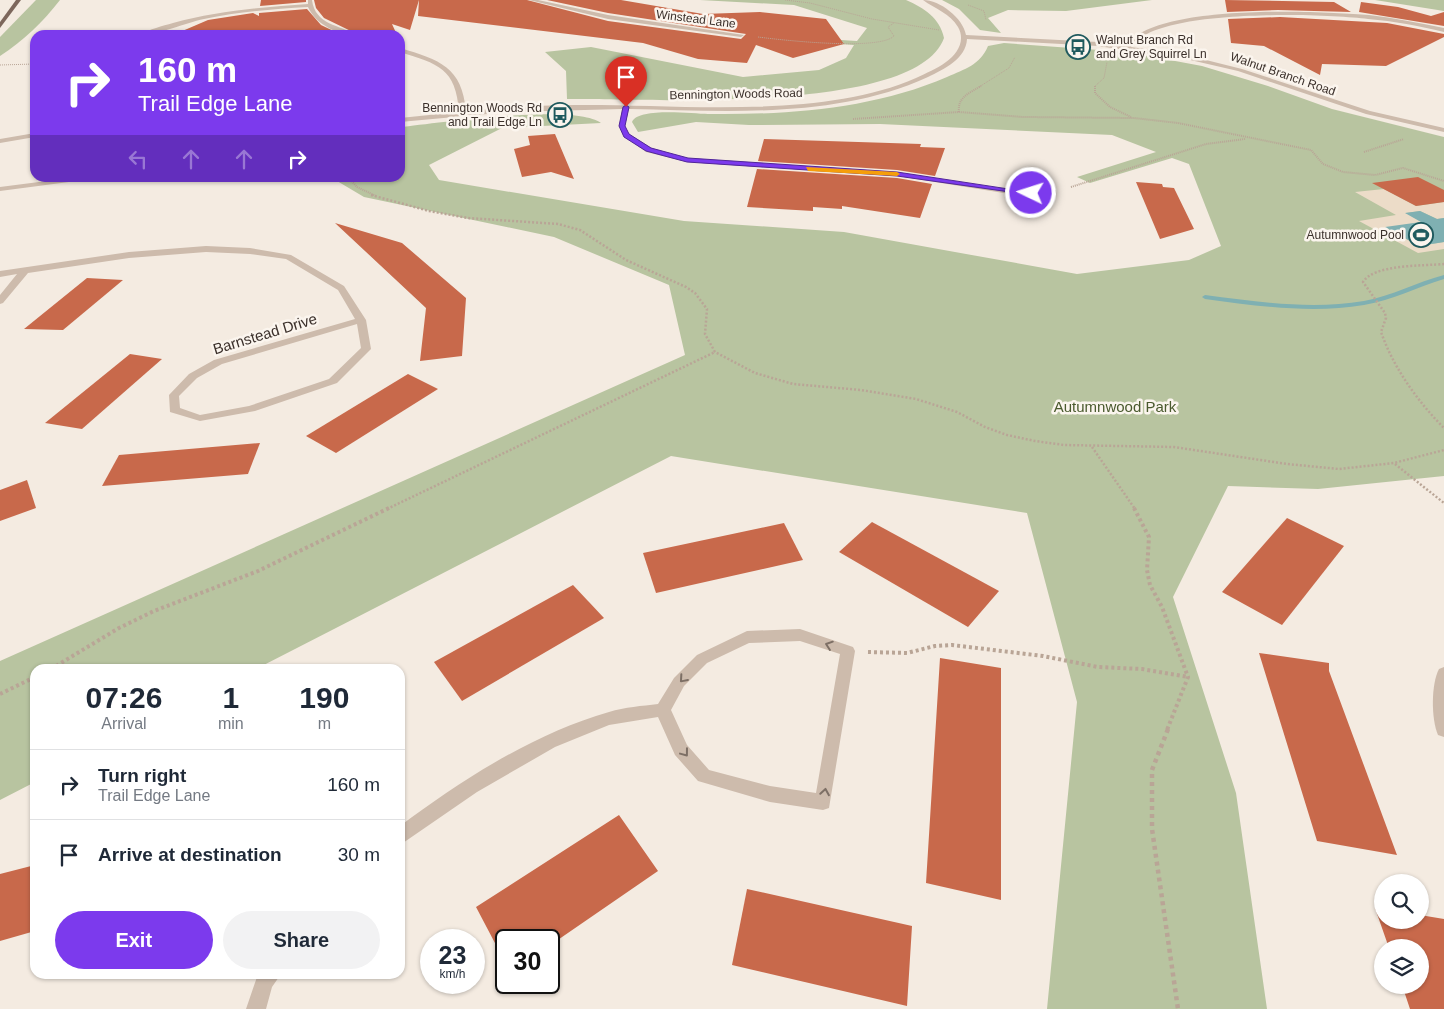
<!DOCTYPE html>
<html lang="en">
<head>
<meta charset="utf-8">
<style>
  :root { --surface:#fff; --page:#f2f2f3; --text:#1f2937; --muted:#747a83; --line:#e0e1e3; --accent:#7c3aed }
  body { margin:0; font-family:Helvetica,sans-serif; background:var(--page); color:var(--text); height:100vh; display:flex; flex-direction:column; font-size:19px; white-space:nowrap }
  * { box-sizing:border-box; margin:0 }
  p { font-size:16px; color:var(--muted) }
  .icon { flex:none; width:28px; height:28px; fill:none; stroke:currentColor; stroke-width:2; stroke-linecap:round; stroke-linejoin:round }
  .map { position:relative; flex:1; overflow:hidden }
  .side { position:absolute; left:30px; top:664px; width:375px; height:315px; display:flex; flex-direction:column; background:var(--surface); border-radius:15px; box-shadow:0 1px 4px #0004 }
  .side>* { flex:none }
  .hud { position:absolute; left:30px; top:30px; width:375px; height:152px; border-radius:15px; box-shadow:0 1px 4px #0004; background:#7c3aed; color:#fff; overflow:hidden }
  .fabs { position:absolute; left:1374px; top:874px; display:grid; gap:10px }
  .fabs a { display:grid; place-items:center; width:55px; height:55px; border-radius:50%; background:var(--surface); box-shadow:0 1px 4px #0004; font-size:25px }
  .speed { position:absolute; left:420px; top:929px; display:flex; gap:10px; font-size:25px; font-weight:700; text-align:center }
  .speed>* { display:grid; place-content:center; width:65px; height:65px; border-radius:50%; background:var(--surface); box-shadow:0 1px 4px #0004; line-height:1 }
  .speed small { font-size:12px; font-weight:400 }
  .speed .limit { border:2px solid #111; border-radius:8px; background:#fff; color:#111 }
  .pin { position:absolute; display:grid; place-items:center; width:42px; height:42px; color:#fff; margin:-51px -21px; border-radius:50% 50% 50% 0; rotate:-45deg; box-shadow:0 0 5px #0007 }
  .pin .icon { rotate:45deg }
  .me { position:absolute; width:55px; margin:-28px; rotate:274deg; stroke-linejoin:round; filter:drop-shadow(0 0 4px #0008) }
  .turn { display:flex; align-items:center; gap:18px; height:105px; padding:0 25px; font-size:22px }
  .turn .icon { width:65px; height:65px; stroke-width:2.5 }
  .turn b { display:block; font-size:35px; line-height:42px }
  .lanes { display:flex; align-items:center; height:48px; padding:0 25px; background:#0003; justify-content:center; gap:25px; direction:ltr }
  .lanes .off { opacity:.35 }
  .eta { display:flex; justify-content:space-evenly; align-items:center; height:85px; text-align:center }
  .eta b { font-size:30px; font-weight:800; line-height:35px }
  .button { display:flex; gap:10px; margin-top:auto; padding:10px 25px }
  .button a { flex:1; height:58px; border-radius:30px; background:var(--accent); color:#fff; font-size:20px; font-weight:800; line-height:58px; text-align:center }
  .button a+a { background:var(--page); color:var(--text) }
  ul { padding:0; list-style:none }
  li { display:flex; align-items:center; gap:15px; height:70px; padding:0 25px; border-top:1px solid var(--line) }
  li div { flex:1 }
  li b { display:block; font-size:19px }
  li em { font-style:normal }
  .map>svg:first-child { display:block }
  .green { fill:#b8c4a0 }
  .plaza { fill:#ecdcc8 }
  .water { fill:#7fb0b2 }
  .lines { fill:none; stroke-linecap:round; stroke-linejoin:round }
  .stream { fill:#7fb0b2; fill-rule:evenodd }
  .building { fill:#c8694b }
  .path-far4 { stroke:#b9a596; stroke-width:1; stroke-dasharray:1 1; stroke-linecap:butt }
  .path-far3 { stroke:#b9a596; stroke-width:2; stroke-dasharray:1 1; stroke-linecap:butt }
  .path-far2 { stroke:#b9a596; stroke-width:2.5; stroke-dasharray:2 2; stroke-linecap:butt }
  .path-far1 { stroke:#b9a596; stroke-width:4; stroke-dasharray:3 3; stroke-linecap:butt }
  .path { stroke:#b9a596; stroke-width:4.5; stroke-dasharray:4 4; stroke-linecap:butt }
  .minor { fill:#cdbbac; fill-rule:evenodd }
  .major { fill:#7d675c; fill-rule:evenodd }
  .oneway { stroke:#7d6f65 }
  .route { fill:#7c3aed; stroke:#51269a }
  .slow { fill:#f59e0b }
  .labels { text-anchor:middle; stroke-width:5; stroke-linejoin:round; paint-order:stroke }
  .far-street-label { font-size:12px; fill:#3b302b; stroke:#fbf5ee }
  .far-poi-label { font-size:12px; fill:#3b302b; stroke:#fbf5ee; text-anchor:end }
  .street-label { font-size:15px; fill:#3b302b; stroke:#fbf5ee }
  .park-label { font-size:15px; fill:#4a5a2e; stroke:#fbf5ee }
</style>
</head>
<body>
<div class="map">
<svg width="1444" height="1009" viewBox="0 0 1444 1009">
  <rect width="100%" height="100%" fill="#f4ebe1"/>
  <g class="green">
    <path d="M36 0H60C43 22 23 41 0 56V37Z"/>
    <path d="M700 0H906C924 8 940 18 944 38 916 116 638 98 567 99L566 71 545 52 591 47 743 77 819 70 846 58 854 45 771 39 775 36 857 41 867 28 794 5Z"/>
    <polygon points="942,0 1152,0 1066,11 1008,10 988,18 1001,33 980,30 959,9"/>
    <polygon points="1375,0 1444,0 1444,11"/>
    <path d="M1004 43 1127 52 1202 66 1268 86 1332 109 1444 137V476L1318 489 1228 486 1173 597 1236 793 1267 1009H1047L1077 702 1027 513 671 456 256 669H35V782L0 800V661L685 355 669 285 554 237 364 197 332 178H400V127C438 123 574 103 601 123L502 128 429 165 439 180 684 221 844 232 1077 274 1189 260 1221 246 1189 164 1172 158 1090 183 1077 177 1156 152 1112 135 880 124 749 125 696 122 638 132 632 122C639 107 692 114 708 114 788 115 873 109 947 77 965 69 980 65 988 46Z"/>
  </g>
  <polygon class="plaza" points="1384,189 1416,206 1444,202 1444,218 1437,219 1420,211 1406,213 1422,222 1386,228 1419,246 1444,242 1444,249 1418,253 1359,221 1396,215 1355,192"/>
  <polygon class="water" points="1420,211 1437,219 1444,218 1444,242 1419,246 1385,227 1421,222 1405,213"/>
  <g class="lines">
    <path class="stream" d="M1444 275V279C1417 287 1393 300 1364 305 1312 314 1257 306 1205 299L1202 297 1205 295C1258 302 1312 310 1364 301 1392 296 1417 282 1444 275Z"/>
  </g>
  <g class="building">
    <polygon points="261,0 306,0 306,2 260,6"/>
    <polygon points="314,0 419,0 410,30 392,24 397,35 359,35 324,18 316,8"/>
    <polygon points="419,0 527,0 608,21 741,39 746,34 608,13 547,0 621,0 703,14 760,12 826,19 844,44 793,58 756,45 747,63 698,59 643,43 418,16"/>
    <polygon points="1225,0 1334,2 1351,12 1278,10 1227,12"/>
    <polygon points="1361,2 1398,7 1431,16 1444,12 1444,26 1359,12"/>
    <polygon points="307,9 321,25 342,35 173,35 208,20 253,13 259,16 259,13"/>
    <polygon points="1280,17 1387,23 1444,34 1444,37 1386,66 1322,64 1320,75 1264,46 1231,43 1228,19"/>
    <polygon points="555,134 574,179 551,172 522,177 514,149 530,145 528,136"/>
    <polygon points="764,139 921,144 920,147 945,148 935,176 897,170 758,161"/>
    <polygon points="757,169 897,178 932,184 920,218 842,206 842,209 813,207 813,211 747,207"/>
    <polygon points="1418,177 1444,190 1444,202 1416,206 1372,183"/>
    <polygon points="1136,182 1162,184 1163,187 1174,188 1194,229 1160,239"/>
    <polygon points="335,223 402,243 466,298 462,356 420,361 426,308"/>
    <polygon points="87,278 123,280 63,330 24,329"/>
    <polygon points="130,354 162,359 82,429 45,423"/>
    <polygon points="408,374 438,389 336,453 306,436"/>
    <polygon points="260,443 248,474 102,486 119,455"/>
    <polygon points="27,480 36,508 0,521 0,490"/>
    <polygon points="1287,518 1344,546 1282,625 1222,592"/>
    <polygon points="872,522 999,591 968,627 839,552"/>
    <polygon points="784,523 803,560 656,593 643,553"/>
    <polygon points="573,585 604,618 462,701 434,662"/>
    <polygon points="1259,653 1329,663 1329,671 1397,855 1317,841"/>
    <polygon points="940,658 1001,668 1001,900 926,883"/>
    <polygon points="619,815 658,871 549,946 549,940 506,940 506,964 476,907"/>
    <polygon points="35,865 35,931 0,941 0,874"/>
    <polygon points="747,889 912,926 907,1006 732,965"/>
    <polygon points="1375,908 1382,909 1382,920 1420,920 1420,915 1444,919 1444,1009 1410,1009 1402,985 1420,985 1420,948 1389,948"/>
  </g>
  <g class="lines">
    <g class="path-far4">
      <polyline points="785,0 810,3 872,19 939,30"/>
      <polyline points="968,5 984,11 986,20"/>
      <path d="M758 37C781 40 879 51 894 36L888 27 894 23"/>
      <polyline points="0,65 35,64"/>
      <polyline points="979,87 1009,68 1015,57"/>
      <polyline points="1094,87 1104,78 1107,62"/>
    </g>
    <g class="path-far3">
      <polyline points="1095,86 1095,93 1110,107 1131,117"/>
      <path d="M959 112C957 97 970 93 981 86"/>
      <polyline points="853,119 959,112 1023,117 1134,118 1178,123 1311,150 1323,164 1343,172 1375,175 1403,168 1444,181"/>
      <polyline points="1364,152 1404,139"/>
      <polyline points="349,178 357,187 376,196"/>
      <polyline points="1071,187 1206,144 1245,139"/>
    </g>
    <g class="path-far2">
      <polyline points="371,195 429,211 468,218 558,224 580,230 626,260 686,287 695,293 707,309 705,334 715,352 755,373 793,384 861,390 916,399 957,412 985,427 1007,435 1035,441 1064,445 1174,447 1287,464 1339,469 1394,463 1444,450"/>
      <path d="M1444 264C1424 266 1374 264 1363 282L1385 313 1386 318 1381 332C1393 367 1418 402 1444 428"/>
      <polyline points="1092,447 1135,509"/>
      <polyline points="1395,464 1444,503"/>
      <polyline points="387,509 715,352"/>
    </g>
    <g class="path-far1">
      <polyline points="1134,508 1149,537 1147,570 1150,585 1162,607 1188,677 1167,730"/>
      <polyline points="868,652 907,653 935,646 952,645 1043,656 1098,667 1142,669 1188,677"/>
      <polyline points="51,669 119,628 154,611 258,571 389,508"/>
      <polyline points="0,694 35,677"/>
    </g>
    <polyline class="path" points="1168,729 1152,770 1152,829 1178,1009"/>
    <g class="minor">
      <path d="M308 0H312C315 25 340 25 357 35 338 35 316 25 308 7 273 9 238 12 204 19 185 23 158 35 140 35 150 29 162 26 173 23 217 11 263 7 308 4Z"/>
      <polygon points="529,0 538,0 608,15 744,35 741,37 608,19"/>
      <path d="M923 0C940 0 963 18 966 35L1098 42 1126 46C1153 3 1320 11 1369 15 1394 18 1419 23 1444 28V32C1419 26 1394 21 1368 19 1323 14 1156 7 1131 47L1186 55 1242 69 1370 111 1444 128V132L1366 114 1238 71 1186 59 1098 46 967 39C966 59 944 69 928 77 836 119 728 111 629 109L625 126 629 134 652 148 687 158 897 172 1010 190H1056V194H1010L897 176 687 162 646 152 624 136 619 126 622 109 509 112 400 122V118L459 112C456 68 438 64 400 52V48C440 60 462 67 466 111 502 108 539 105 575 105 678 104 821 120 916 78 926 73 937 69 946 62 957 54 966 41 958 27 950 13 935 9 923 0Z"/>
      <polygon points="35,133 35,137 0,143 0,139"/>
      <polygon points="70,178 88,178 84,180 0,191 0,187"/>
      <path d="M206 246 250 248 291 255 344 286 366 320 371 349 337 383 255 411 200 421 170 412 169 395 189 374 214 360 355 319 338 290 286 259 250 254 206 252 129 258 28 273 3 303 0 304V295L17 274 0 277V271L129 252ZM357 324 361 348 329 379 249 406 200 415 180 408 179 396 197 378 222 364Z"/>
      <path d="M800 629 853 647 855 651 829 808 823 810 770 802 698 781 675 755 658 717 609 725 555 747 477 792 400 845V826C463 779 533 734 609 712 625 707 642 706 658 704L674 678 697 655 747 631ZM800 641 840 654 816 793 770 786 709 770 687 745 671 710 684 686 707 663 749 643Z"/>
      <path d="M1444 667V737L1438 735C1431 719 1431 684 1439 669Z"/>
      <polygon points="258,974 281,974 272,987 266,1009 246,1009"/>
    </g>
    <polygon class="major" points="16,0 21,0 0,28 0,22"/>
  </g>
  <defs><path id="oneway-chevron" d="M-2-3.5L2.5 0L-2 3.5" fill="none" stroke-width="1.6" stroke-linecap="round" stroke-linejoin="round" transform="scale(1.25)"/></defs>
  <g class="oneway">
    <use href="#oneway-chevron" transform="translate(829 645) rotate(-161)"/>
    <use href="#oneway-chevron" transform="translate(683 679) rotate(131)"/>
    <use href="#oneway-chevron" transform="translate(685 753) rotate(53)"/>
    <use href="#oneway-chevron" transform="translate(825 792) rotate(-81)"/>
  </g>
  <polygon class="route" points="626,105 629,107 625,126 629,134 651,148 688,158 897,172 1035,193 1031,195 897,176 687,162 646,151 624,137 619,126 623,107"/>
  <polygon class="slow" points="806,167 897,172 900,174 897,176 808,171"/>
  <defs>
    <symbol id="bus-ring" viewBox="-11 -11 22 22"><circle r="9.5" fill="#fbf5ee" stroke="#1f5a5e" stroke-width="1.5"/><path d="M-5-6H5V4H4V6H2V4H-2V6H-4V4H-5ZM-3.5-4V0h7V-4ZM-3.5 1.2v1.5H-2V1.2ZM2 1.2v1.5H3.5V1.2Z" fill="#1f5a5e"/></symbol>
    <symbol id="stadium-ring" viewBox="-11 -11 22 22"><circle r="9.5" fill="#fbf5ee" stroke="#1f5a5e" stroke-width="1.5"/><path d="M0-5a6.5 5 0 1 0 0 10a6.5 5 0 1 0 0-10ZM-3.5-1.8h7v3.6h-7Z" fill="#1f5a5e"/></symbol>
  </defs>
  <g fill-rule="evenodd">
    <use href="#bus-ring" x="1064" y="33" width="28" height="28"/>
    <use href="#bus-ring" x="546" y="101" width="28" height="28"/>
    <use href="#stadium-ring" x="1407" y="221" width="28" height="28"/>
  </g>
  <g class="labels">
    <g class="far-street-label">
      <text transform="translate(696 19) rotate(7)" y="4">Winstead Lane</text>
      <text transform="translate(1283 74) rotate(19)" y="4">Walnut Branch Road</text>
      <text transform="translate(736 94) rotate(-1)" y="4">Bennington Woods Road</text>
    </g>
    <g class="far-poi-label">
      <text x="1096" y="44" text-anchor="start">Walnut Branch Rd<tspan x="1096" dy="14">and Grey Squirrel Ln</tspan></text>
      <text x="542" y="112">Bennington Woods Rd<tspan x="542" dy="14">and Trail Edge Ln</tspan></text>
      <text x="1404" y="239">Autumnwood Pool</text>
    </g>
    <g class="street-label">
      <text transform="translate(265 334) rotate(-17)" y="5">Barnstead Drive</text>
    </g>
    <g class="park-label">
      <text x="1115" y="412">Autumnwood Park</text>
    </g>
  </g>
</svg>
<div class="fabs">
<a><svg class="icon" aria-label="search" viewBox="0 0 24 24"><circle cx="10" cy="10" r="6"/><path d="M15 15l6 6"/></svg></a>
<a><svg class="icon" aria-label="layers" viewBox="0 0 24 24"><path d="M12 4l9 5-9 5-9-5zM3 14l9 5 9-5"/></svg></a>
</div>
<div class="speed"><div>23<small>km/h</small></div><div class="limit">30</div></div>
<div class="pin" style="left:626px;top:107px;background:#d93025"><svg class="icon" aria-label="arrive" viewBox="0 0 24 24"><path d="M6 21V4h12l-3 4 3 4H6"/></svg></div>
<svg class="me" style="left:1031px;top:193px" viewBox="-20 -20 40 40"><circle r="17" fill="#7c3aed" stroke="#fff" stroke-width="3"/><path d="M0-11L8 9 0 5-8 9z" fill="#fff"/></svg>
<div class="hud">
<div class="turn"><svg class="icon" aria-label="right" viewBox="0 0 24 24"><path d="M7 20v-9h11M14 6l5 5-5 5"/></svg><div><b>160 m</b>Trail Edge Lane</div></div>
<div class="lanes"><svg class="icon off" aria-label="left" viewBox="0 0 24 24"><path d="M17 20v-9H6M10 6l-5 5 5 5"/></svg><svg class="icon off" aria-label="ahead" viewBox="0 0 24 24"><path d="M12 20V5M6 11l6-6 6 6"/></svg><svg class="icon off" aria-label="ahead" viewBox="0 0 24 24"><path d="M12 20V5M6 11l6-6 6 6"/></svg><svg class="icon" aria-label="right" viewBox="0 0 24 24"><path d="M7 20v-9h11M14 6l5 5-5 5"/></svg></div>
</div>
<section class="side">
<div class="eta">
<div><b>07:26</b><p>Arrival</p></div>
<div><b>1</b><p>min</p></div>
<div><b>190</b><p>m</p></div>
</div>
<ul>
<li><svg class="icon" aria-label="right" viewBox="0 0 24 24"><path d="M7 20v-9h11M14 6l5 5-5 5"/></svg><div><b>Turn right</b><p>Trail Edge Lane</p></div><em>160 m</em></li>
<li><svg class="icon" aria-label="arrive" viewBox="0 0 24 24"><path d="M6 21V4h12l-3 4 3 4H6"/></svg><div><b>Arrive at destination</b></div><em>30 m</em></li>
</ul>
<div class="button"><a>Exit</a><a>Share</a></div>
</section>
</div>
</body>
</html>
